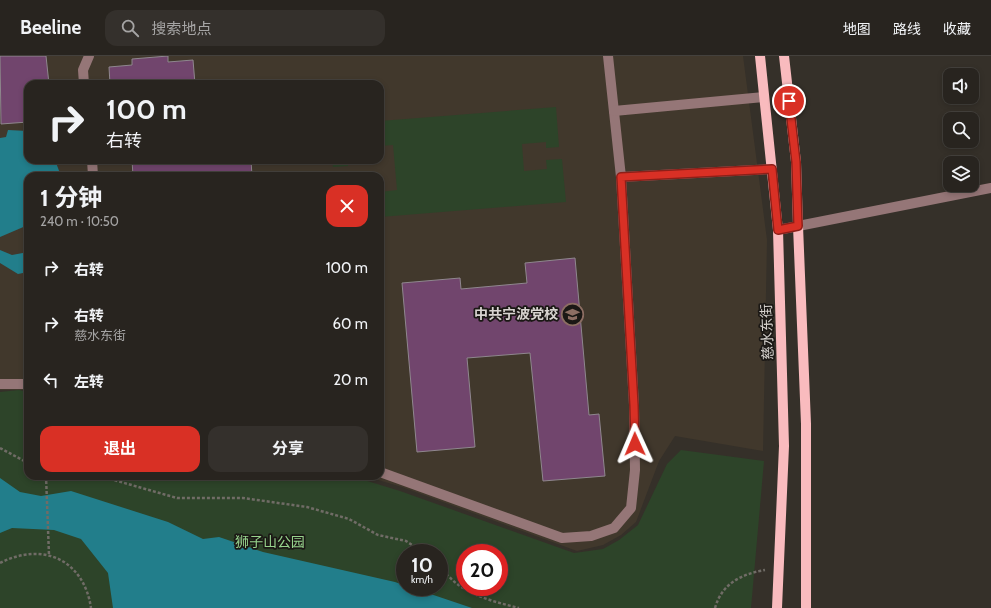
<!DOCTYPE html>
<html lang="zh">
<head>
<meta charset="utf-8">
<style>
  :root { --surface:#28241f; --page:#34302c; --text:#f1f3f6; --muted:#a5a4a4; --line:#44413d; --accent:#d93025 }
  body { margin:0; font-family:Cabin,"Noto Sans SC",sans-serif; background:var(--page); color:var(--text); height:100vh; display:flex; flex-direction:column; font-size:15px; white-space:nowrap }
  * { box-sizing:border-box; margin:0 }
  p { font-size:13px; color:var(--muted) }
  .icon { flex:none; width:22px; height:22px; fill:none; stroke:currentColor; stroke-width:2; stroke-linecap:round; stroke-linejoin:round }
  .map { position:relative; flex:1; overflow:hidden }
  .side { position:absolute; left:24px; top:116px; width:360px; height:308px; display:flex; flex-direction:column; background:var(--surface); border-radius:12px; box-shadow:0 2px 6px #0003,0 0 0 1px var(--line) }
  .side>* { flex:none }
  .top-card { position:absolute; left:24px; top:24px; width:360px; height:84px; border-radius:12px; box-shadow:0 2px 6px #0003,0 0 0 1px var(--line); background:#28241f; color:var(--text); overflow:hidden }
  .tools { position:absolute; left:943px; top:12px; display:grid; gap:8px }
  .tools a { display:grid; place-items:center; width:36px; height:36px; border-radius:8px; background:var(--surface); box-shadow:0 2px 6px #0003,0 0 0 1px var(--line); font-size:20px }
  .speed { position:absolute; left:396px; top:488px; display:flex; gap:8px; font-size:20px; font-weight:700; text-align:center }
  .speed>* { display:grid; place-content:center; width:52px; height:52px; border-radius:50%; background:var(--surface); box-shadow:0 2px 6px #0003,0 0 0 1px var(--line); line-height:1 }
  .speed small { font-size:10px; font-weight:400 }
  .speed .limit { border:6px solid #d22; background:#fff; color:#111 }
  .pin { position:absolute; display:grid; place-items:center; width:34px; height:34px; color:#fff; margin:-17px; border:2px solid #fff; border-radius:50%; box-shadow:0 1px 4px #0007 }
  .me { position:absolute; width:44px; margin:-22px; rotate:359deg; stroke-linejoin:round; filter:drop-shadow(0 0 3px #0008) }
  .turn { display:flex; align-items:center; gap:14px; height:84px; padding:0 16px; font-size:18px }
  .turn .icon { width:52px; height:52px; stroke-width:2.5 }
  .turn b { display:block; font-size:28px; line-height:34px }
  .round { display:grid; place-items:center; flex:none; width:42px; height:42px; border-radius:12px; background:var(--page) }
  .headline { display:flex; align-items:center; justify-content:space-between; height:68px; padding:0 16px }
  h1 { font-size:24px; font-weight:700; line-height:30px }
  .primary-button { display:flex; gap:8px; margin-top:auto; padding:8px 16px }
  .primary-button a { flex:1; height:46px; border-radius:12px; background:var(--accent); color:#fff; font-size:16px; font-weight:700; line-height:46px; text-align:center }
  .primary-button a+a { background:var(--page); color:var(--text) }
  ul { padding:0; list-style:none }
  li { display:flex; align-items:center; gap:12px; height:56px; padding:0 16px }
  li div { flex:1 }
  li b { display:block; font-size:15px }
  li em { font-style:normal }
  header { display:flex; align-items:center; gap:24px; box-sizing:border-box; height:56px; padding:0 20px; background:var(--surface); border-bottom:1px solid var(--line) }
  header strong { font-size:19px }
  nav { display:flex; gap:22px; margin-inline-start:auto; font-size:14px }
  .search { width:280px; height:36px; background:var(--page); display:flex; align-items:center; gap:10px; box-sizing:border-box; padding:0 14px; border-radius:12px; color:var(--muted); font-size:15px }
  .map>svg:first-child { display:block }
  .built { fill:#41382c; fill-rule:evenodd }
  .green { fill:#2d4429; fill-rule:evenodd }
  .water { fill:#227e8b }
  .building { fill:#71456d; stroke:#8f878e }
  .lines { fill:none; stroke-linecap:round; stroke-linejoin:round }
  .path { stroke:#706c66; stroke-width:2.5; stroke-dasharray:3 2; stroke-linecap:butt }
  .minor { stroke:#957677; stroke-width:10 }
  .major { stroke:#f9bbbe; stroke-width:10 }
  .route-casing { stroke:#8d1f18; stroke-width:10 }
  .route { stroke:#d93025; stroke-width:7 }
  .labels { text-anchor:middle; stroke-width:3.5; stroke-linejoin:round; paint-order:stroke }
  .poi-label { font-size:14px; font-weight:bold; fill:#d8d4d0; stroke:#1b1815; text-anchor:end }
  .street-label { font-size:14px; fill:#d8d4d0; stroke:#1b1815 }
  .park-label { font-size:14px; fill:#97d38d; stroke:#1b1815 }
</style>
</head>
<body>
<header>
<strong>Beeline</strong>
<div class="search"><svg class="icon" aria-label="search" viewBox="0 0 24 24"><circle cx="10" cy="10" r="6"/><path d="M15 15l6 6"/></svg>搜索地点</div>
<nav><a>地图</a><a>路线</a><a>收藏</a></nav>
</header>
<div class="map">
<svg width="991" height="552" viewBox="0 0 991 552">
  <rect width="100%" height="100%" fill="#353029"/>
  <path class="built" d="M0 0H743L767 184 763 395 675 380 659 405 636 466 621 479 603 489 577 495 402 431 365 420H380V120H28V334H0ZM28 28H380V104H28Z"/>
  <g class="green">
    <polygon points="556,51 559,91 546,92 546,86 522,88 524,115 547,113 546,104 562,103 566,146 380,161 380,136 397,134 393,89 380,90 380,65"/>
    <polygon points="332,104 348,104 348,110 333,111"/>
    <path d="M19 334 28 336V420H351L400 435 574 497 603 493 619 484 638 469 667 408 681 394 764 405 751 552H0V336ZM405 497H439V531H405ZM465 497H499V531H465Z"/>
  </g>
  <g class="water">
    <polygon points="8,74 28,75 28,104 55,104 61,120 28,120 28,169 0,181 0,82 6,81"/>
    <polygon points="0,194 12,199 28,196 28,216 18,218 0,207"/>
    <polygon points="0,422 20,436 41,440 71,435 168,466 203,483 219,481 263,496 395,526 472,552 113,552 108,517 81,483 54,474 12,472 0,477"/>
  </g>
  <g class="building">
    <polygon points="0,0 46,0 49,28 28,28 28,66 1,68"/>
    <polygon points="168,0 168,6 193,4 195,28 110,28 109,11 132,9 132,3"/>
    <polygon points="132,104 251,104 252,120 133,120"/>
    <polygon points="575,202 589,359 599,358 605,420 543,425 530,297 467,302 475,391 417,396 402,227 460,222 461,233 527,227 525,207"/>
  </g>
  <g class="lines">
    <g class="path">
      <polyline points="0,392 28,407"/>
      <polyline points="46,420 49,499"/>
      <polyline points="100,420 177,442 243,442 307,451 349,463 378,479 406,485 424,497"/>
      <path d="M0 507C43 485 84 504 91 552"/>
      <path d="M439 511C446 517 452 525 460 530 478 542 499 547 519 552"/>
      <path d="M715 552C722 527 742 518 765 514"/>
    </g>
    <g class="minor">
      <polyline points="608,0 621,121 772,113"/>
      <polyline points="84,28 83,14 89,0"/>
      <polyline points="614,55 764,41"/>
      <polyline points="92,104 93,120"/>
      <polyline points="778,174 991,132"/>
      <polyline points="0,328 28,328"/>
      <polyline points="380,416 562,482 591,480 614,472 631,452 635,414 634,349 621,121"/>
    </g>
    <g class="major">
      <polyline points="760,0 778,174 784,390 777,552"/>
      <polyline points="784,0 796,106 798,170 806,368 806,552"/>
    </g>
  </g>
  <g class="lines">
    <defs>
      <polyline id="route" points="635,388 634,349 621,121 772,113 778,174 798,170 796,106 789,45"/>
    </defs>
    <use href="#route" class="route-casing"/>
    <use href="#route" class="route"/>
  </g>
  <defs>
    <symbol id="university-ring" viewBox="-11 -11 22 22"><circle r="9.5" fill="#1b1815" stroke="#8d6e63" stroke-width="1.5"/><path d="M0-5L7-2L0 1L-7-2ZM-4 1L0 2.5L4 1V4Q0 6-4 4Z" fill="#8d6e63"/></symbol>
  </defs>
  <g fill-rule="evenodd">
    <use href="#university-ring" x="560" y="246" width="25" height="25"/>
  </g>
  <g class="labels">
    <g class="poi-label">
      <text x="558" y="263">中共宁波党校</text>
    </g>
    <g class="street-label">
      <text transform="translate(767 276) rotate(-92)" y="5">慈水东街</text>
    </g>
    <g class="park-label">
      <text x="270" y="491">狮子山公园</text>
    </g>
  </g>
</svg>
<div class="tools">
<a><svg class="icon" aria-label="sound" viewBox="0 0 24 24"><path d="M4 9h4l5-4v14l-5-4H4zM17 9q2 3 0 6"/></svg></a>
<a><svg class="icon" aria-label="search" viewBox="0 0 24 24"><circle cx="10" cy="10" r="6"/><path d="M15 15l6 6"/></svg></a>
<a><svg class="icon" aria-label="layers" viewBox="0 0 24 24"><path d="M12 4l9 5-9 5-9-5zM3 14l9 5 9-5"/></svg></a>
</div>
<div class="speed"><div>10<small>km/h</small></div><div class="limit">20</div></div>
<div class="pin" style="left:789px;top:45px;background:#d93025"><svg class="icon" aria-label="arrive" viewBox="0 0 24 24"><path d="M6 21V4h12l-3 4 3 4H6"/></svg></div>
<svg class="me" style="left:635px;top:388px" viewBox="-20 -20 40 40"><path d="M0-17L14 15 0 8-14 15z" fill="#d93025" stroke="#fff" stroke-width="4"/></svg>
<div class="top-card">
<div class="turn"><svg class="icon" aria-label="right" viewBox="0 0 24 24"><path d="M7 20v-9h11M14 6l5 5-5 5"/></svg><div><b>100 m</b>右转</div></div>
</div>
<section class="side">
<div class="headline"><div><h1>1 分钟</h1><p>240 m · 10:50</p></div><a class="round" style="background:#d93025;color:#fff"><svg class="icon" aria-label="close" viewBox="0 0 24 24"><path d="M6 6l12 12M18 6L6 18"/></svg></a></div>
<ul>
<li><svg class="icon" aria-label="right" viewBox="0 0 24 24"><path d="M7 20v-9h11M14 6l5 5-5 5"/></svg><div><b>右转</b></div><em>100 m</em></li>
<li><svg class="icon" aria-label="right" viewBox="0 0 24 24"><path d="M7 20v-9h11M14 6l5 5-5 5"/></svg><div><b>右转</b><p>慈水东街</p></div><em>60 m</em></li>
<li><svg class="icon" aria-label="left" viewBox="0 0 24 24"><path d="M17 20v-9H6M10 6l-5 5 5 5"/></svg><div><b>左转</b></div><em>20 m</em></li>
</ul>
<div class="primary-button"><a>退出</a><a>分享</a></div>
</section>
</div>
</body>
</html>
